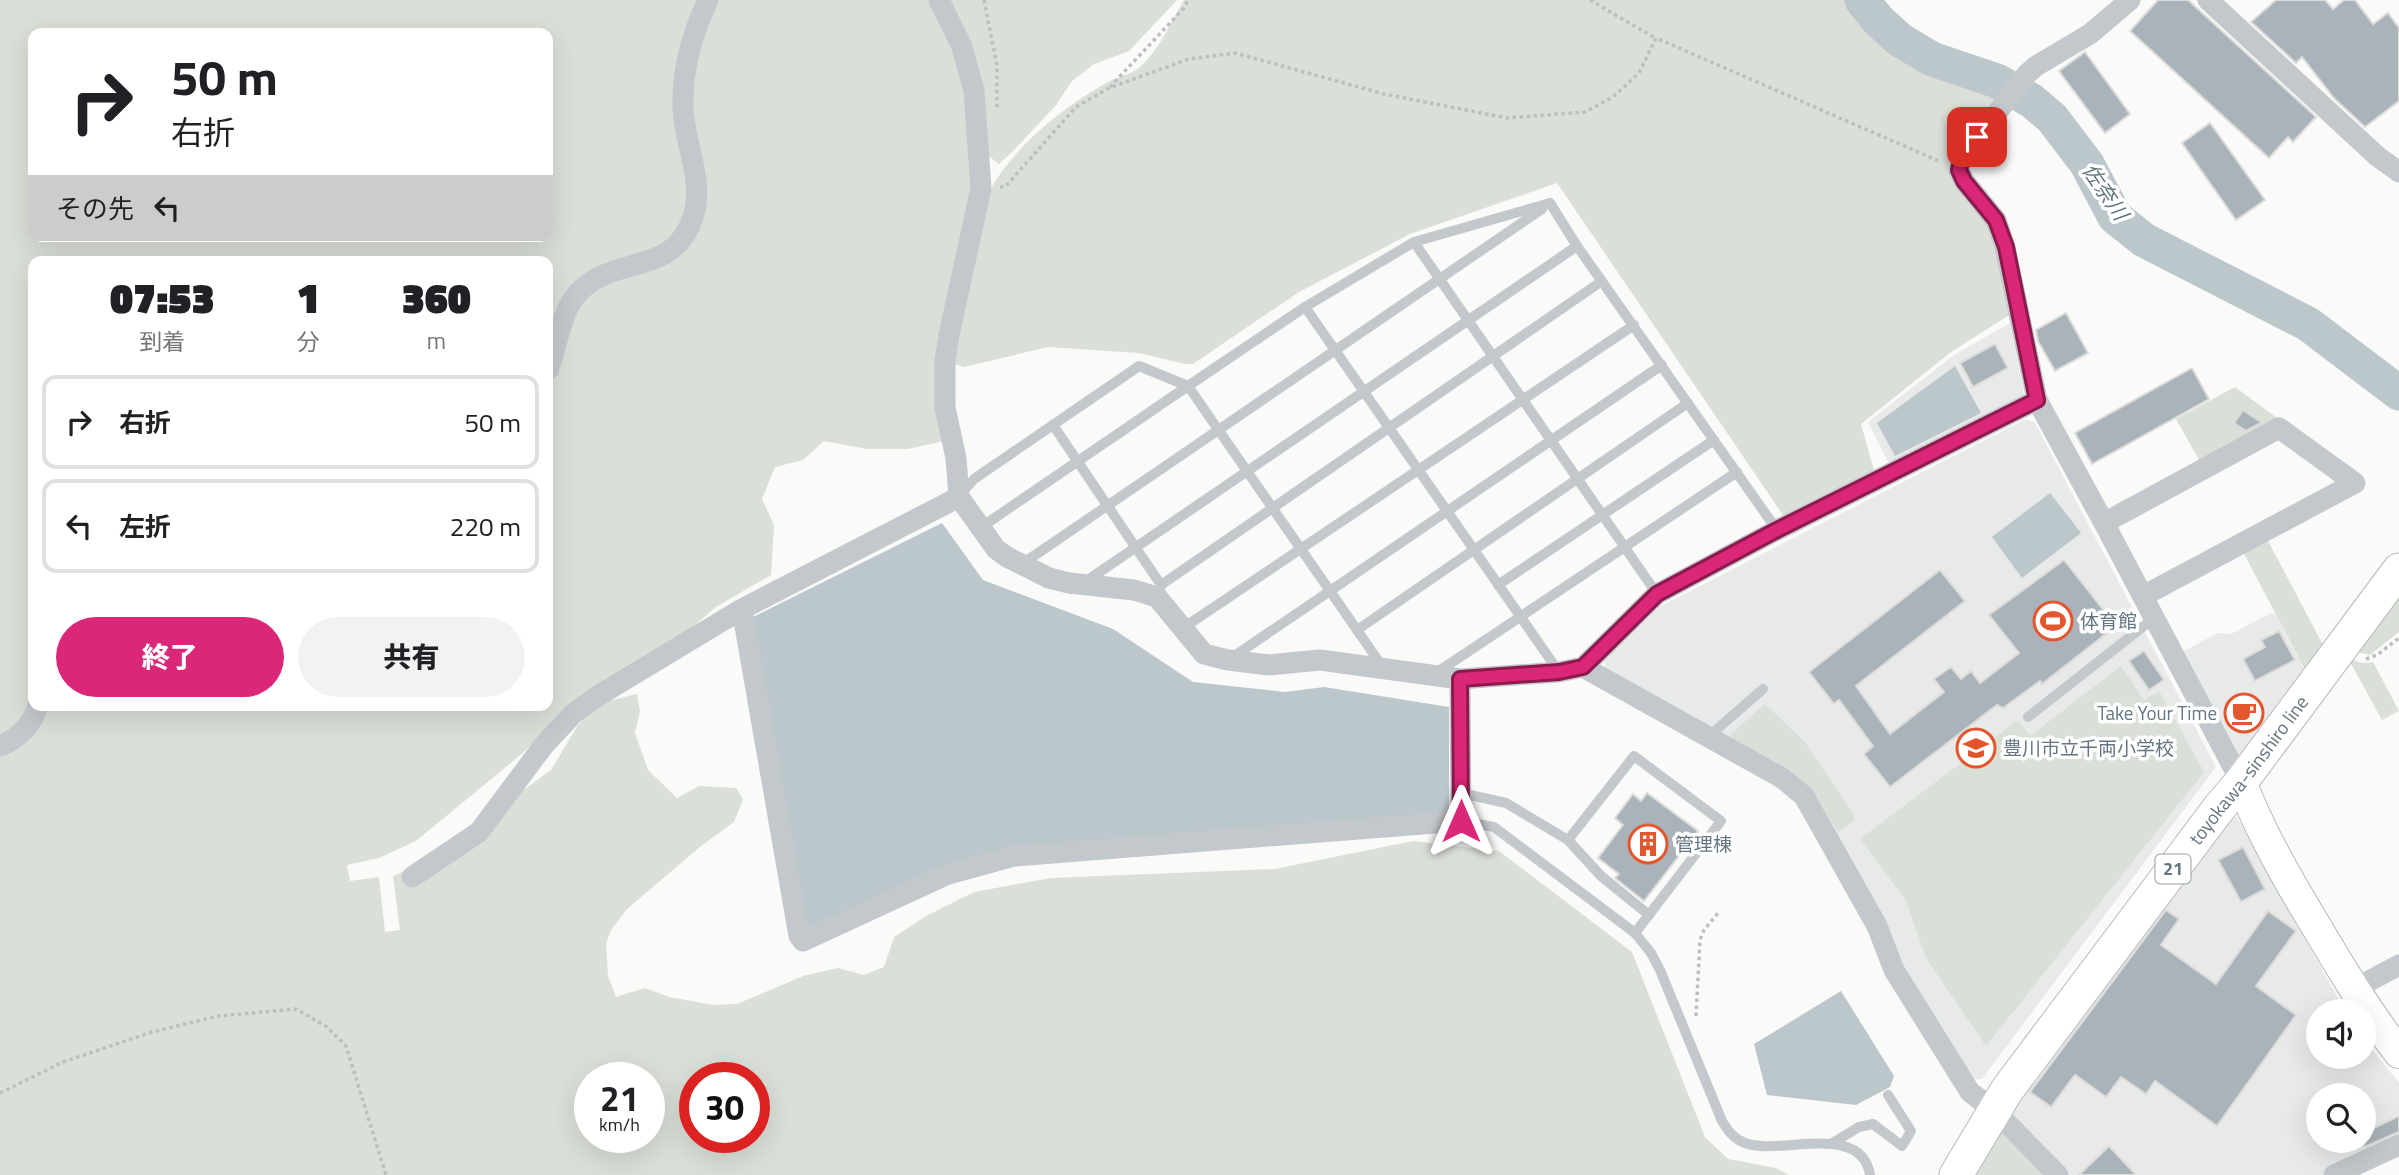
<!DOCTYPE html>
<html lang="ja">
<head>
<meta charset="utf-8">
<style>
  :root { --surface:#fff; --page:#f2f2f2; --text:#202124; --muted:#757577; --line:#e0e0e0; --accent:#db2777 }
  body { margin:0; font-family:"Titillium Web","Noto Sans JP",sans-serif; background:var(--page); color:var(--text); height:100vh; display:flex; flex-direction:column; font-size:26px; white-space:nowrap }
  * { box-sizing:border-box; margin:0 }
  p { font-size:23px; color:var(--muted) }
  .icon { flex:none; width:38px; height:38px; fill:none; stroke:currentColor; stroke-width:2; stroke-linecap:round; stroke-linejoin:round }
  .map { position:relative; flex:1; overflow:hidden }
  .details { position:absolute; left:28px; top:256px; width:525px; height:455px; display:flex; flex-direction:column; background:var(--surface); border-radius:14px; box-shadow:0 7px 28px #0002 }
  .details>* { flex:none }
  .top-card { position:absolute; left:28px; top:28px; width:525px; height:214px; border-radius:14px; box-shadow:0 7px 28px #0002; background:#fff; color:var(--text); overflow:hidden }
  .controls { position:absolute; left:2306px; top:999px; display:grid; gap:14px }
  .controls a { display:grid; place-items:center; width:70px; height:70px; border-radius:50%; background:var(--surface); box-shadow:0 7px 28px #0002; font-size:35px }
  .speed { position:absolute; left:574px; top:1062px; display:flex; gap:14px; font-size:35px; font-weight:700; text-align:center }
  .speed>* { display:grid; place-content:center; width:91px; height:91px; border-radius:50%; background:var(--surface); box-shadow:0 7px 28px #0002; line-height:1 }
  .speed small { font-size:18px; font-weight:400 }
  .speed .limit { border:10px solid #d22; background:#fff; color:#111 }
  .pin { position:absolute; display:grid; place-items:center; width:60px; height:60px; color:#fff; margin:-30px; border-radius:14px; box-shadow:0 4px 10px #0006 }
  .me { position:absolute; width:77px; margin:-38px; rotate:0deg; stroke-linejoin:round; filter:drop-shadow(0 0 5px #0008) }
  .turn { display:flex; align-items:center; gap:24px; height:147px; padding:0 28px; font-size:32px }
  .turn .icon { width:91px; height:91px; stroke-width:2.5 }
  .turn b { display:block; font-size:49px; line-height:60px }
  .then { display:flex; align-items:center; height:66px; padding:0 28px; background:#0003; gap:14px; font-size:26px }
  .eta { display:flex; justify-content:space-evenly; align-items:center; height:119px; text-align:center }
  .eta b { font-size:42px; font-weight:800; line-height:49px }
  .cta { display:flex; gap:14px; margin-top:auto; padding:14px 28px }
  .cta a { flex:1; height:80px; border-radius:42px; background:var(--accent); color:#fff; font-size:28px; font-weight:800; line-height:80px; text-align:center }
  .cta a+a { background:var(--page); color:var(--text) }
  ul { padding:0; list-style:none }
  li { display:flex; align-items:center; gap:21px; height:94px; margin:0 14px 10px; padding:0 14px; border:4px solid var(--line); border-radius:14px }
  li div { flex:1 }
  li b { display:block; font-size:26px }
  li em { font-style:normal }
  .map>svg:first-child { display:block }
  .built { fill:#e8e9e9; fill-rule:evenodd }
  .green { fill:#dadfd7; fill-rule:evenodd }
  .water { fill:#bbc7cb }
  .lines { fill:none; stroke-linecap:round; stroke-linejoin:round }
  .river { stroke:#bbc7cb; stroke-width:35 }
  .building { fill:#aab3b9; stroke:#dcdcda; stroke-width:2 }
  .secondary-casing { stroke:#b3babf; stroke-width:32 }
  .primary-casing { stroke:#b5babe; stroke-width:35 }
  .path { stroke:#bbbfc2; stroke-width:3.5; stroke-dasharray:3.5 3.5; stroke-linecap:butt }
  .lane { stroke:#c3c8cc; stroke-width:10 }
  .street { stroke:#c3c8cc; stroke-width:21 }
  .secondary { stroke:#fff; stroke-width:30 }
  .primary { stroke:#fff; stroke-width:33 }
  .route-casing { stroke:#8e194d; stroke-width:18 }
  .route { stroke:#db2777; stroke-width:12 }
  .labels { text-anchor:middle; stroke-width:7; stroke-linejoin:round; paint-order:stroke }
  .shield { fill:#fff; stroke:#939fa8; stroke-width:2 }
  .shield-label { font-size:18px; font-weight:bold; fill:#657683 }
  .poi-label { font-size:19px; fill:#657683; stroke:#fff; text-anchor:start }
  .street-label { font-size:19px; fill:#657683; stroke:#fff }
  .water-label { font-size:21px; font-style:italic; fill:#60757c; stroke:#fff }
</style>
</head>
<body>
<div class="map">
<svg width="2399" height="1175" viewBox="0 0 2399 1175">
  <rect width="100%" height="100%" fill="#fafaf8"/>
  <g class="built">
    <polygon points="2010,323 2024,395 1890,466 1868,422 1954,355"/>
    <polygon points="2026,419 2035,423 2216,767 1982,1079 1974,1079 1903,966 1811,791 1606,670 1604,660 1661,606"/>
    <polygon points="2271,613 2275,614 2305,671 2242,757 2237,756 2182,652 2218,633 2231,634"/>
    <path d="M2229 815 2237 817 2345 1011 2319 1012V1057H2364V1039L2399 1083V1142L2328 1175H2065L2007 1111ZM2319 1096H2364V1141H2319Z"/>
  </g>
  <g class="green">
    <path d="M0 0H701L690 24V202L671 243 596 268 548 350V261H33V695L26 718 0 738ZM33 33H548V236H33Z"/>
    <path d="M715 0H931L952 43 967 91 973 179 944 441 908 449H867L824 441 803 460 775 467 762 499 774 525 771 575 716 607 675 642 583 693 524 752 416 841 379 858 347 865 350 881 379 877 385 932 400 930 393 876 422 864 551 770 578 725 600 703 637 694 640 711 635 733 648 770 677 798 699 786 736 788 743 799 734 822 701 846 627 909 611 930 606 944 608 976 616 997 645 988 669 997 713 1005 737 1004 803 976 838 968 864 975 884 967 894 937 926 916 974 892 1051 878 1275 869 1413 841 1499 851 1632 952 1705 1137 1728 1159 1776 1168 1789 1175H0V753L45 705H548V388L574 317 588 292 692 238 689 83ZM590 1078H649V1138H590ZM695 1078H754V1138H695Z"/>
    <polygon points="946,0 1177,0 1129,51 1094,64 1072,81 1056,105 1016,148 999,164 986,154"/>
    <path d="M1184 0H1855C1882 54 1938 63 1989 83L1993 100 1963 134 1950 155V175L1996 236 2011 314 1951 352 1861 424 1875 474 1785 518 1557 183 1410 234 1299 292 1193 364H1185L1139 353 1048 347 964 367 953 364 989 192C1013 147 1062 108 1106 83 1116 77 1131 75 1140 67 1159 50 1171 22 1184 0Z"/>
    <polygon points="2235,387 2281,421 2202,465 2176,419"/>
    <polygon points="2266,537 2323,645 2305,670 2242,550"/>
    <polygon points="2399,588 2399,632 2370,655 2352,651"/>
    <polygon points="2348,658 2362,663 2373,662 2399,711 2382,720"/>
    <polygon points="2121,666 2144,700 2159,691 2204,772 1986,1046 1926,958 1906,901 1860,839 2018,720 2030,736"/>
    <polygon points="1765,704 1804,741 1853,813 1854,821 1838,832 1812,790 1788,770 1732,738 1731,734"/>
    <polygon points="1996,1124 2049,1175 1970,1175"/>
  </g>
  <g class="water">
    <polygon points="1955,366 1981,413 1895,456 1877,423"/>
    <polygon points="2050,493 2081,533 2022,578 1992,537"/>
    <polygon points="942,523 983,580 1113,629 1193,682 1285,692 1324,687 1449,707 1449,819 1030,846 806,933 753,617"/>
    <polygon points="1841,991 1894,1076 1890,1087 1856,1105 1767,1095 1754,1044"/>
  </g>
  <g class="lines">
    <polyline class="river" points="1862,0 1878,20 1900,40 1932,59 1997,81 2032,101 2052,118 2087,164 2115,217 2144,240 2308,324 2399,393"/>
  </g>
  <g class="building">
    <polygon points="2158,0 2188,0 2316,117 2293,142 2288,137 2269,158 2130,31"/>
    <polygon points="2276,0 2325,0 2333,9 2344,0 2355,0 2373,24 2388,13 2399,28 2399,101 2365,127 2334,98 2302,57 2296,63 2251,22"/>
    <polygon points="2085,52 2130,114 2105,133 2059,71"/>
    <polygon points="2210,123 2265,200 2236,220 2182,143"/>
    <polygon points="2066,313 2088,353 2055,371 2038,341 2036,330"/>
    <polygon points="1995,344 2008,368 1973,387 1960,363"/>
    <polygon points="2192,368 2209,399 2092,464 2075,433"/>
    <polygon points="2243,410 2261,422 2261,423 2246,431 2234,423"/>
    <polygon points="2064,560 2116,626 2042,684 2040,681 2003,708 1997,705 1890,787 1864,754 1873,746 1839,700 1834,704 1809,672 1940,570 1965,601 1856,686 1890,734 1944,692 1934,679 1951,667 1961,679 1971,671 1980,683 2019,653 1989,615"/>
    <polygon points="2279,631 2295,660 2255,681 2243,659 2265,647 2261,640"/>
    <polygon points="2144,651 2164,680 2149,690 2129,661"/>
    <polygon points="1647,793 1698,831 1644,901 1615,878 1619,874 1598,858 1623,825 1615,818 1633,794 1641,801"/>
    <polygon points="2243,847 2265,889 2241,902 2218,860"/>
    <polygon points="2166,910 2179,919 2161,945 2216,984 2268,911 2296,931 2256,986 2296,1015 2217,1126 2155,1081 2146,1094 2121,1077 2106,1097 2075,1075 2051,1107 2030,1092"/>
    <polygon points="2399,1116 2399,1132 2364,1147 2364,1133"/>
    <polygon points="2109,1146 2136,1175 2079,1175"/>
  </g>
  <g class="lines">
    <defs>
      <path id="secondary" d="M2241 782C2261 833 2288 880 2316 926 2342 970 2368 1013 2399 1053"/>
      <g id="primary">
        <path id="s1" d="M1956 1175 2007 1090 2219 808 2241 782 2399 570"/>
      </g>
    </defs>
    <use href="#secondary" class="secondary-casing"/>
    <use href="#primary" class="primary-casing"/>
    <g class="path">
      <polyline points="984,0 997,66 997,110"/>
      <polyline points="1590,0 1655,38"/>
      <polyline points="1110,87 1184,8 1188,0"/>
      <polyline points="1000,187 1005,187 1076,107 1109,88 1189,59 1235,53 1384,94 1507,118 1585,112 1613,97 1639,73 1656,38 1941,162"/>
      <polyline points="2366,659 2377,655 2399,638"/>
      <polyline points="1696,1016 1700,940 1704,930 1719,912"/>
      <polyline points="0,1093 63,1062 152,1032 218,1016 296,1009 327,1027 346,1046 386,1175"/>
    </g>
    <g class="lane">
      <polyline points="1414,242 1657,594"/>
      <polyline points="1305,307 1559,672"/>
      <polyline points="1053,425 1161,585 1159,592"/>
      <polyline points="960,495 974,479 1139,366 1188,386 1305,307 1414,242 1550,203 1577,246 1777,530"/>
      <polyline points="980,528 1188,386 1382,666"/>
      <polyline points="1022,564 1542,209"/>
      <polyline points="1085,582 1577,246"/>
      <polyline points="1161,585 1602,281"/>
      <polyline points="1498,585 1714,440"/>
      <polyline points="1183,628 1634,325"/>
      <polyline points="1357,630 1688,403"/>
      <polyline points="1230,659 1662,365"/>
      <polyline points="1436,673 1737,472"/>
      <polyline points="2028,717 2154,618"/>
      <polyline points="1708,737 1763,689"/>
      <polyline points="1461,793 1506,803 1568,840 1601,876 1649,915"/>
      <path d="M1461 821 1494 827 1635 933 1651 953 1660 970 1722 1121C1728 1131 1734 1139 1745 1143 1778 1156 1862 1121 1870 1175"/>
      <polyline points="1568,840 1634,756 1721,821 1635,933"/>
      <polyline points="1831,1144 1859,1127 1873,1124 1902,1146 1911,1131 1888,1095"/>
    </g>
    <g class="street">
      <polyline points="939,0 962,47 974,91 981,188 949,335 945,361 945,408 956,458 959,497 996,549 1007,557 1049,578 1069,583 1134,590 1157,597 1204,654 1228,660 1269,665 1320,660 1460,679 1559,672 1583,667 1657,594 1777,530 2037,400"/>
      <polyline points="2130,0 2090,34 2036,66 2027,74 1962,157 1959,170 1964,181 1996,220 2005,247 2037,400 2104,523 2241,782"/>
      <polyline points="2208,0 2377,156 2399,172"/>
      <path d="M548 370C558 345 560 312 579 292 615 254 674 277 693 217 705 181 684 144 683 107 682 69 692 34 708 0"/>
      <polyline points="2104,523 2279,428 2355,483 2143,596"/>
      <polyline points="742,609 799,936 803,941 948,874 1014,856 1461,821 1460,679"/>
      <polyline points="1583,667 1782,778 1804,796 1877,926 1894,970 1970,1092 1994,1110 2058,1175"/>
      <path d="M0 746C17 740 34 723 38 705"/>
      <polyline points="412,877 479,832 544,745 573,714 596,697 742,609 959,497"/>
      <polyline points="2354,989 2399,965"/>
      <polyline points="2334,1175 2399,1145"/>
    </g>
    <use href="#secondary" class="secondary"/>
    <use href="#primary" class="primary"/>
  </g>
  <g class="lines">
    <defs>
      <polyline id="route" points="1461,821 1460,679 1559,672 1583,667 1657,594 1777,530 2037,400 2006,247 1996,220 1964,181 1959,170 1962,157 1977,137"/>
    </defs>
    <use href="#route" class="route-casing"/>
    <use href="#route" class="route"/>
  </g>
  <defs>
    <symbol id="stadium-ring" viewBox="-11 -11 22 22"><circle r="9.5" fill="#fff" stroke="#e4572e" stroke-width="1.5"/><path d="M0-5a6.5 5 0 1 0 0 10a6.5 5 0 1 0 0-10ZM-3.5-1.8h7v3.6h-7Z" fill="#e4572e"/></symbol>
    <symbol id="cafe-ring" viewBox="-11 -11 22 22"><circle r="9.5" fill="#fff" stroke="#e4572e" stroke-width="1.5"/><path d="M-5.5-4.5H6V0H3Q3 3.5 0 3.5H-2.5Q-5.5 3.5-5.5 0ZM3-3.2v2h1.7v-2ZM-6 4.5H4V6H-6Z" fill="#e4572e"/></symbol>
    <symbol id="school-ring" viewBox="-11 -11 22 22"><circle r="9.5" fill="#fff" stroke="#e4572e" stroke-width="1.5"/><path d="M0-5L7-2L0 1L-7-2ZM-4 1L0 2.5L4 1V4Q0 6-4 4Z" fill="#e4572e"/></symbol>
    <symbol id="building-ring" viewBox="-11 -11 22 22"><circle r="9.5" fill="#fff" stroke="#e4572e" stroke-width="1.5"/><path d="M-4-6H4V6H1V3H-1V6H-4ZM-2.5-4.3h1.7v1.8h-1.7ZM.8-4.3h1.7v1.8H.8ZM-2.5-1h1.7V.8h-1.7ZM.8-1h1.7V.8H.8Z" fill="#e4572e"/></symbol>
  </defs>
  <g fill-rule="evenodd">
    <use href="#stadium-ring" x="2031" y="599" width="44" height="44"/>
    <use href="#cafe-ring" x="2222" y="691" width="44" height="44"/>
    <use href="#school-ring" x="1954" y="726" width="44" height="44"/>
    <use href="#building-ring" x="1626" y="822" width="44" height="44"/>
  </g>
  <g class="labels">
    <rect class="shield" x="2155.5" y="854.5" width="35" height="29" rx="5"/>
    <g class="shield-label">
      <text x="2173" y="875">21</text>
    </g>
    <g class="poi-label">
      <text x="2080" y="628">体育館</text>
      <text x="2217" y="720" text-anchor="end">Take Your Time</text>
      <text x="2003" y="755">豊川市立千両小学校</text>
      <text x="1675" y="851">管理棟</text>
    </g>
    <g class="street-label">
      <text dy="7" stroke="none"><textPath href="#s1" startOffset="500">toyokawa-sinshiro line</textPath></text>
    </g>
    <g class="water-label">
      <text transform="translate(2105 192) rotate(56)" y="7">佐奈川</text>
    </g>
  </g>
</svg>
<div class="controls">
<a><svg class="icon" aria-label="sound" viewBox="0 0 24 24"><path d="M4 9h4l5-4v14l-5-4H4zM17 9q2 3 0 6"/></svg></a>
<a><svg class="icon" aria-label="search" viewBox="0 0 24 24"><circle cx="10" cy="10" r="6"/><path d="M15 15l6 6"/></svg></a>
</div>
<div class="speed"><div>21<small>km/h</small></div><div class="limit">30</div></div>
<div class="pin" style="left:1977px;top:137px;background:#d93025"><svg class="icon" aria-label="arrive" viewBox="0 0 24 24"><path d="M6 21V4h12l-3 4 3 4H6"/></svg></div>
<svg class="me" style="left:1461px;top:821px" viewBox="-20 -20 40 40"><path d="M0-17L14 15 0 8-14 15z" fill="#db2777" stroke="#fff" stroke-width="4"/></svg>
<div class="top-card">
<div class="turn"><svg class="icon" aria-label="right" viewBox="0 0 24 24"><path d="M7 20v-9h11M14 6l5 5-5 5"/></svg><div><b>50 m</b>右折</div></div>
<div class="then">その先<svg class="icon" aria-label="left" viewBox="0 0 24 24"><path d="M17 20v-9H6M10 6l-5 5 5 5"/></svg></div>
</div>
<section class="details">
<div class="eta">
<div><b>07:53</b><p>到着</p></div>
<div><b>1</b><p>分</p></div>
<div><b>360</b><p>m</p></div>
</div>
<ul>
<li><svg class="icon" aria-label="right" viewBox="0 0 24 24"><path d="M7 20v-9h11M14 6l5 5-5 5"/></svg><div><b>右折</b></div><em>50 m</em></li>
<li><svg class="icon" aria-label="left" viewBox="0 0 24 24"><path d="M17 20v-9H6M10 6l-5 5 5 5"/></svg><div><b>左折</b></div><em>220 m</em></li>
</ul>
<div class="cta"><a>終了</a><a>共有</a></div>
</section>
</div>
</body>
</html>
